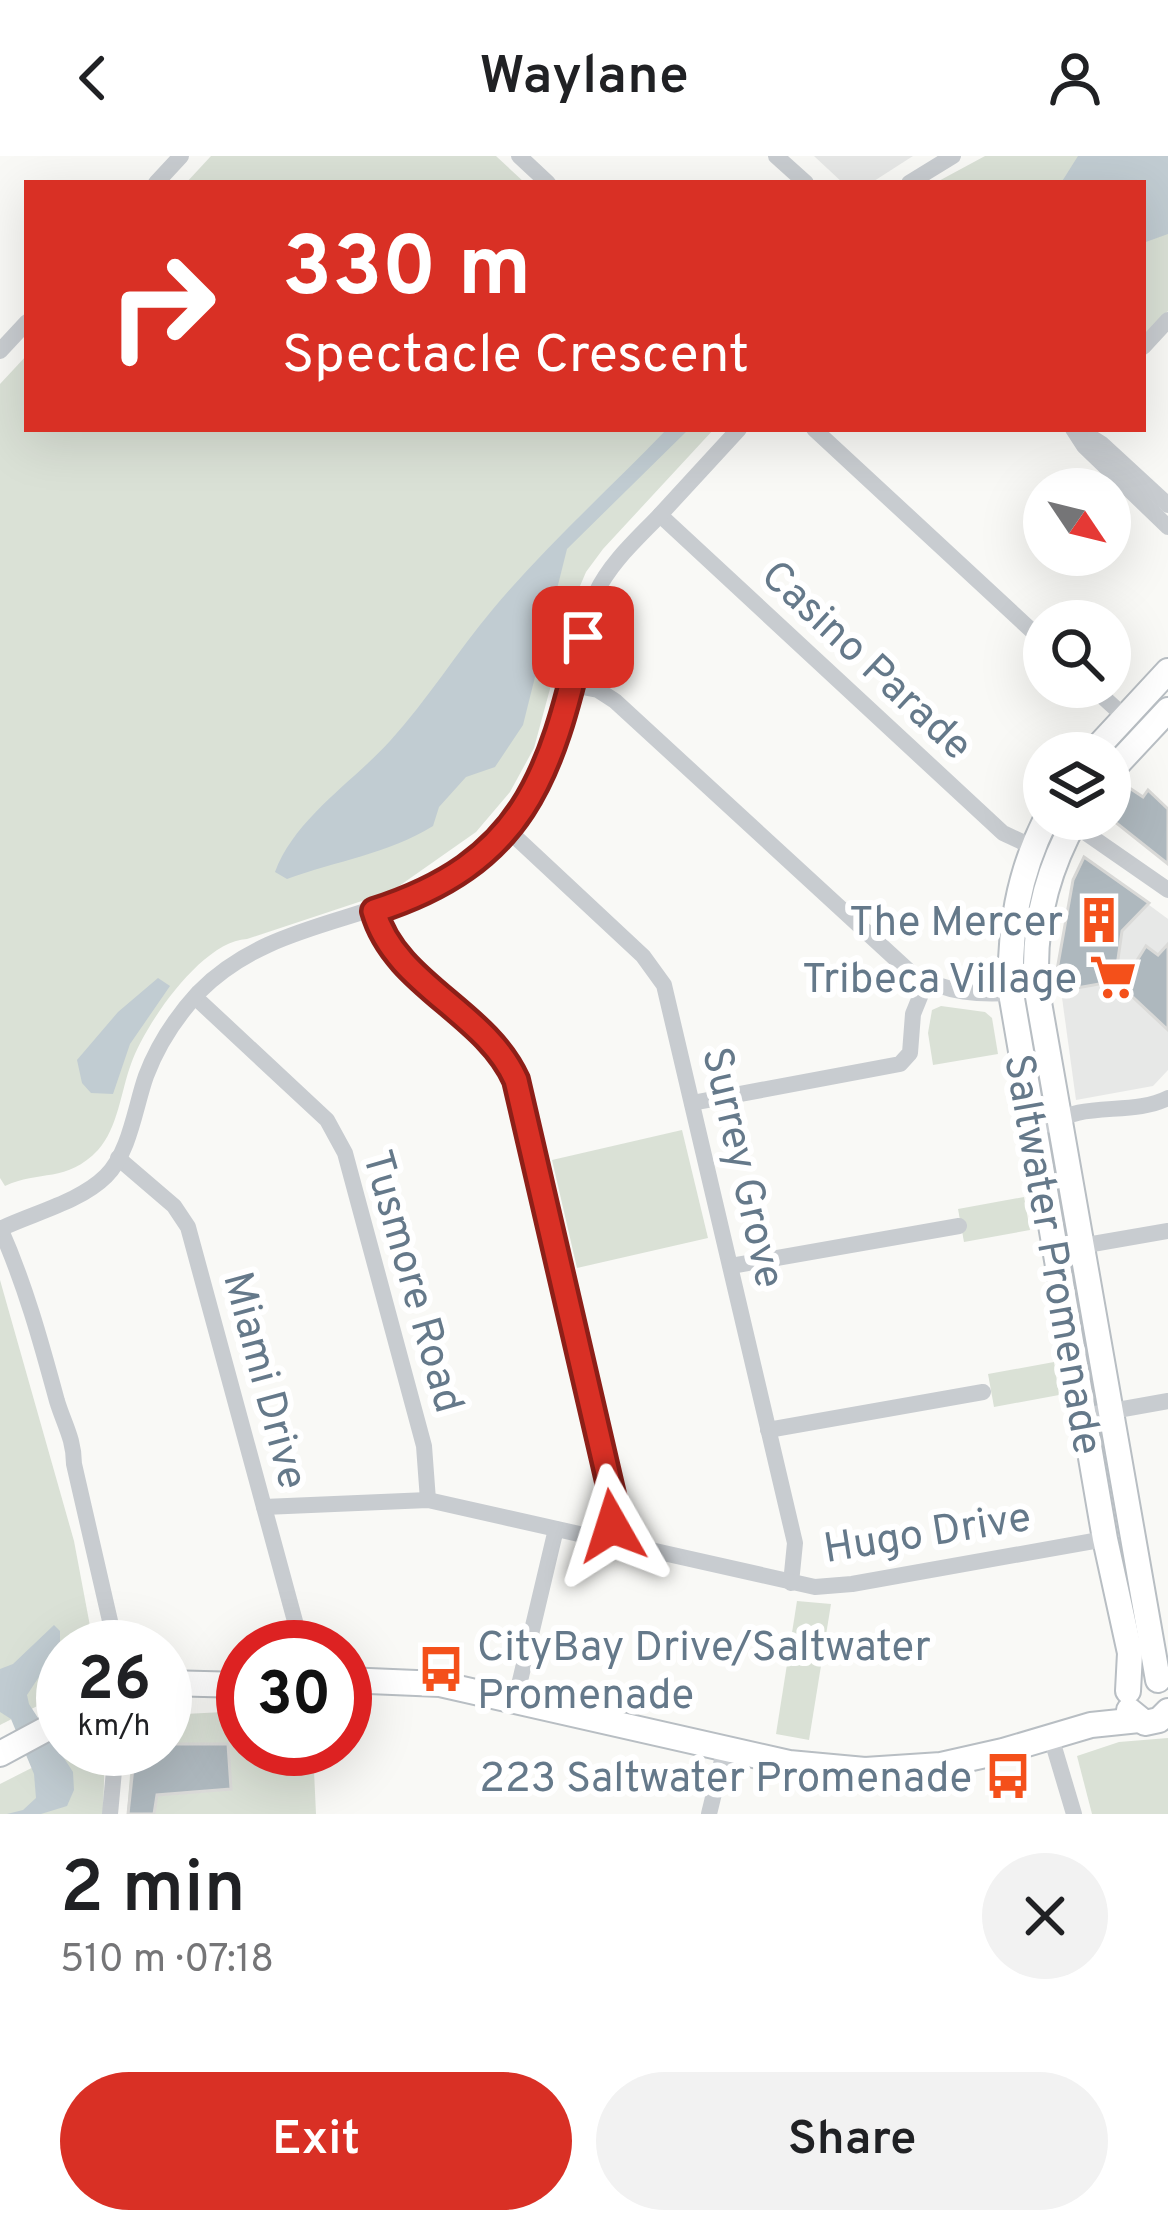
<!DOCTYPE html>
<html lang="en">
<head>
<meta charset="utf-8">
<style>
  :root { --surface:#fff; --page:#f2f2f2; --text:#202124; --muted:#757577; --accent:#d93025 }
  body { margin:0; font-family:Overpass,sans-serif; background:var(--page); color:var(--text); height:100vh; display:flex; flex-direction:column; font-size:45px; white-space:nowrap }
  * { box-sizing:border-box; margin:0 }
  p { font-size:39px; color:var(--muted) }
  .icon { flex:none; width:66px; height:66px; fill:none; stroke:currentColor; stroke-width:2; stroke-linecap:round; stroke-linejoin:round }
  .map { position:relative; height:1658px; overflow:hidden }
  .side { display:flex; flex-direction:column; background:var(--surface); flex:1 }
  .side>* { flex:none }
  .banner { position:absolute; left:24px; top:24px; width:1122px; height:252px; border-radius:0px; box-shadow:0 12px 48px #0002; background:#d93025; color:#fff; overflow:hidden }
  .needle { width:78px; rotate:125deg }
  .controls { position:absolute; left:1023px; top:312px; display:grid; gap:24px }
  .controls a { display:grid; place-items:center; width:108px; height:108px; border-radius:50%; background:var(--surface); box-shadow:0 12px 48px #0002; font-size:60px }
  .speed { position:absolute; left:36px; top:1464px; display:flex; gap:24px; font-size:60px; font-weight:700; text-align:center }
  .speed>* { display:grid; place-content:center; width:156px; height:156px; border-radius:50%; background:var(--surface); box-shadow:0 12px 48px #0002; line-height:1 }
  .speed small { font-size:30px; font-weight:400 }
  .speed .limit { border:18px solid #d22; background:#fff; color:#111 }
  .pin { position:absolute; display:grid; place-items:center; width:102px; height:102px; color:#fff; margin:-51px; border-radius:24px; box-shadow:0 6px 18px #0006 }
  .me { position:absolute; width:132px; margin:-66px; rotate:354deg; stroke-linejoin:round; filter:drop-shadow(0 0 9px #0008) }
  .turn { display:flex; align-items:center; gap:42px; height:252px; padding:0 60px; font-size:54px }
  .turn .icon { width:156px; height:156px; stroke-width:2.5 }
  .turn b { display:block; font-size:84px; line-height:102px }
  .round { display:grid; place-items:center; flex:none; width:126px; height:126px; border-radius:63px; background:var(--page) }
  .head { display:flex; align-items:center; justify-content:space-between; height:204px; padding:0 60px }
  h1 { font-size:72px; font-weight:600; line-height:90px }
  .button { display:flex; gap:24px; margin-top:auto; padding:24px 60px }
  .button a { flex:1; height:138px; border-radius:72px; background:var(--accent); color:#fff; font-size:48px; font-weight:600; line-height:138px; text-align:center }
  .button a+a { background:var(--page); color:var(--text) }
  header { display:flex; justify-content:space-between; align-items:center; height:156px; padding:0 60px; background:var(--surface); font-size:54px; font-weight:600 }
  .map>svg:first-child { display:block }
  .built { fill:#e7e8e7 }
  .green { fill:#dae1d6 }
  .water { fill:#c1ccd2 }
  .building { fill:#aeb8be; stroke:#dadad8; stroke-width:3 }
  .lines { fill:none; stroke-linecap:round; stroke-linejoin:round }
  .secondary-casing { stroke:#b8bec3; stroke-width:28 }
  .street { stroke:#c8ccd0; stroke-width:16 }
  .secondary { stroke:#fff; stroke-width:24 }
  .route-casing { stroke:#8d1f18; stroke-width:30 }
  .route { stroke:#d93025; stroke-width:21 }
  .labels { text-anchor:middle; stroke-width:12; stroke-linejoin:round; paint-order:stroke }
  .street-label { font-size:42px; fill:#65798a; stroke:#fff }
  .poi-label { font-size:42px; fill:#65798a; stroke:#fff; text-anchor:end }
</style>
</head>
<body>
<header><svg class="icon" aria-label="back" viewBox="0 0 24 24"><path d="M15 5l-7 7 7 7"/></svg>Waylane<svg class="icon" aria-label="person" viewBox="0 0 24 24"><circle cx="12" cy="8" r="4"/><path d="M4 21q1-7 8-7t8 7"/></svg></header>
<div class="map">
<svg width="1168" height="1658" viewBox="0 0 1168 1658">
  <rect width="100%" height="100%" fill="#f9f9f6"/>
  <g class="built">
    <polygon points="814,0 913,0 874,25 843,27"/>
    <polygon points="1084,701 1168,763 1168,914 1153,930 1076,944 1060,827"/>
  </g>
  <g class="green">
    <polygon points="211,0 496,0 525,27 186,27"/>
    <polygon points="985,0 1168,0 1168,155 1143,183 1143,27 935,27"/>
    <path d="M27 199V273H714L603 393 586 416 574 444 534 592 510 636 476 676 392 735 247 783C202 785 145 868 131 908 121 935 118 972 98 994 67 1027 39 1014 5 1030L0 1022V228Z"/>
    <polygon points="941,850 985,856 992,862 998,898 933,909 928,877 932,854"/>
    <polygon points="682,974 708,1082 577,1112 552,1004"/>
    <polygon points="1024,1041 1030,1074 964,1086 958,1053"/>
    <polygon points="0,1124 74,1385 90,1470 87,1491 63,1491 63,1533 55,1541 0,1569"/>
    <polygon points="1054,1206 1059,1239 994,1251 988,1218"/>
    <polygon points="797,1445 831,1448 809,1584 776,1578"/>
    <polygon points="243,1555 243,1593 313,1593 316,1658 127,1658 132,1593 165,1593 165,1559"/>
    <polygon points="1168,1582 1168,1658 1092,1658 1077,1600 1119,1586"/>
    <polygon points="69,1593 105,1593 103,1658 0,1658 0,1628"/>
  </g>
  <g class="water">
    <polygon points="1078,0 1168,0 1168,78 1143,87 1143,27 1061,27"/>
    <path d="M667 273H689L567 393 523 569 495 611 466 621 439 651 433 670C388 698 336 705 287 723L275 716C295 662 353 626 390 585 428 543 457 496 493 453 546 390 609 333 667 273Z"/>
    <polygon points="158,822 170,830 130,888 113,938 91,937 82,927 77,904 118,856"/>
    <polygon points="54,1469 60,1475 60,1489 27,1539 29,1548 73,1616 74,1634 67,1650 41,1658 7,1658 23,1654 36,1642 34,1618 11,1563 0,1556 0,1513 13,1508"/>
  </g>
  <g class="building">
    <polygon points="1128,631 1143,641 1148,634 1168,653 1168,708 1110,662"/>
    <polygon points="1084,701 1149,747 1122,775 1115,824 1110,820 1105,827 1060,835 1057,814 1073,724"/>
    <polygon points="1168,788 1168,874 1121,830 1146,790 1158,799"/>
    <polygon points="165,1588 228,1588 231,1633 157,1639 154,1658 128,1658 135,1593 165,1593"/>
  </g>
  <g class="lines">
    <defs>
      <g id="secondary">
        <polyline points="1092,597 1168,515"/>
        <polyline points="1110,616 1168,554"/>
        <path d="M1046 663C1018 719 1009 775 1011 837L1105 1383 1130 1497 1128 1535"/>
        <path d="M1076 663C1046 716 1032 774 1037 835L1158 1524"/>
        <polyline points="345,1524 440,1528 789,1607 865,1614 941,1609 1003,1595 1091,1569 1139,1564"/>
        <polyline points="165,1527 243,1529"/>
        <polyline points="1129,1554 1145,1567 1159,1564 1168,1555"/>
        <polyline points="0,1598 63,1564"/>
      </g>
    </defs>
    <use href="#secondary" class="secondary-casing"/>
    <g class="street">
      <polyline points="519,0 548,27"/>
      <polyline points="776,0 806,27"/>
      <polyline points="156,27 181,0"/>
      <polyline points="909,27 953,0"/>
      <polyline points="1143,191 1168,164"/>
      <polyline points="0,195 27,166"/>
      <polyline points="814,273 1044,486"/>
      <polyline points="1073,273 1084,290 1168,371"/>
      <polyline points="1078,273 1102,288 1168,349"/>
      <polyline points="660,359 1003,677 1033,691"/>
      <path d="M572 529 598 534 615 545 911 817C946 837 980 840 1020 836"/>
      <polyline points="1092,531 1125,561"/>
      <polyline points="1073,668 1168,734"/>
      <polyline points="507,673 643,800 664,829 795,1387 791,1427"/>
      <path d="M374 755C394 829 485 855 516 924L614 1347 607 1385"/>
      <polyline points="195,841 327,964 345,997 424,1290 428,1344"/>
      <polyline points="692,947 900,908 910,897 913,858 926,826"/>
      <path d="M1051 969C1079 945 1133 960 1168 942"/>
      <polyline points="118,1002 174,1050 188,1071 302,1491"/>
      <path d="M0 1072C25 1128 41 1186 57 1245 64 1268 74 1283 74 1308L116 1491"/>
      <path d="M0 1073C33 1057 80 1046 106 1020 130 996 135 951 146 920 158 888 176 861 199 836 285 749 410 774 501 680 573 605 558 521 596 437 610 407 636 384 659 360 686 331 712 302 739 273"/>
      <polyline points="1081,1090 1168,1075"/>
      <polyline points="731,1110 959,1070"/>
      <polyline points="1084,1260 1168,1245"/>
      <polyline points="768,1274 983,1236"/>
      <polyline points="264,1351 428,1344 815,1431 852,1428 1105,1383"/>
      <polyline points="515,1546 556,1373"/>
      <polyline points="1051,1581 1074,1658"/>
      <polyline points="110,1658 116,1593"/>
      <polyline points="709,1658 725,1592"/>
    </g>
    <use href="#secondary" class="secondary"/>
  </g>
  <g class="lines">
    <defs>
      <path id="route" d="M583 481C550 621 524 707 374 755 395 829 485 855 516 924L614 1347 612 1370"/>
    </defs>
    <use href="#route" class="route-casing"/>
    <use href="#route" class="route"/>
  </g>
  <defs>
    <symbol id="building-bare" viewBox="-9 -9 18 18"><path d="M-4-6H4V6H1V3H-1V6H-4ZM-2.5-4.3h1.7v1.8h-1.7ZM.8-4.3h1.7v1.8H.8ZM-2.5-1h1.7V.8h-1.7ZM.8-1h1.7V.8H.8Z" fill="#f4501a" stroke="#fff" stroke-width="2.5" paint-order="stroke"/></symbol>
    <symbol id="supermarket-bare" viewBox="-9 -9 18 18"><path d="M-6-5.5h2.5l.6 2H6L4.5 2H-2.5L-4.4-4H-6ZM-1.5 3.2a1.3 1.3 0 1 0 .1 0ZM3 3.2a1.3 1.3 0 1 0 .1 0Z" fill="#f4501a" stroke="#fff" stroke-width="2.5" paint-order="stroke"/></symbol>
    <symbol id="bus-bare" viewBox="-9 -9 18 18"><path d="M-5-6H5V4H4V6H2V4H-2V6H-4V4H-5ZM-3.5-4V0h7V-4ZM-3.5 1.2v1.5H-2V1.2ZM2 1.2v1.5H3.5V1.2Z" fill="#f4501a" stroke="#fff" stroke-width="2.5" paint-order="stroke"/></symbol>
  </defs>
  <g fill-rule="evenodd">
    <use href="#building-bare" x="1066" y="731" width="66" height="66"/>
    <use href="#supermarket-bare" x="1080" y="788" width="66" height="66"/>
    <use href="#bus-bare" x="408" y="1480" width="66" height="66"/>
    <use href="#bus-bare" x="975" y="1587" width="66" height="66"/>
  </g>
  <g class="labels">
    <g class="street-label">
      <text transform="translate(868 503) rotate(43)" y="15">Casino Parade</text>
      <text transform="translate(745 1011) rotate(77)" y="15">Surrey Grove</text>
      <text transform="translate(1055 1098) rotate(80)" y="15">Saltwater Promenade</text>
      <text transform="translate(415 1125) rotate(74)" y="15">Tusmore Road</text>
      <text transform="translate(267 1224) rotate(75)" y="15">Miami Drive</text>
      <text transform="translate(927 1375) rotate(-9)" y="15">Hugo Drive</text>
    </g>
    <g class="poi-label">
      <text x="1063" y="779">The Mercer</text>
      <text x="1077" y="836">Tribeca Village</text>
      <text x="477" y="1504" text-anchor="start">CityBay Drive/Saltwater<tspan x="477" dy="48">Promenade</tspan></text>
      <text x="972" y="1635">223 Saltwater Promenade</text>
    </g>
  </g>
</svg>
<div class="controls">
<a><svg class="needle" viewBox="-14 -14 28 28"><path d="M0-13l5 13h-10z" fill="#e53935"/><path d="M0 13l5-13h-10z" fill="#757577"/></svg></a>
<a><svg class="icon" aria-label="search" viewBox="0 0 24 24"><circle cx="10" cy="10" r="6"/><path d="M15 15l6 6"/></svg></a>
<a><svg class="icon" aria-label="layers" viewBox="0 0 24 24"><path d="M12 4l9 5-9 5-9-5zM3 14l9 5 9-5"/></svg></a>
</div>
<div class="speed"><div>26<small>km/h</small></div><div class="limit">30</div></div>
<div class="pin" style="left:583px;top:481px;background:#d93025"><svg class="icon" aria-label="arrive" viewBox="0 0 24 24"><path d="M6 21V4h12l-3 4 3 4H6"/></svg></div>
<svg class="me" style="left:612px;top:1370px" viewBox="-20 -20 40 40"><path d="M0-17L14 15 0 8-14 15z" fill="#d93025" stroke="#fff" stroke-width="4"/></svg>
<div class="banner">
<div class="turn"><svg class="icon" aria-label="right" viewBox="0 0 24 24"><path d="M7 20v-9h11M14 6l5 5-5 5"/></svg><div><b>330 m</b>Spectacle Crescent</div></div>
</div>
</div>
<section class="side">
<div class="head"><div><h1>2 min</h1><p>510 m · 07:18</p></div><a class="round"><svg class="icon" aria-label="close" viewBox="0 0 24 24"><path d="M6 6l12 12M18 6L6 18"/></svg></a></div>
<div class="button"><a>Exit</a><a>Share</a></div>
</section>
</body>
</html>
